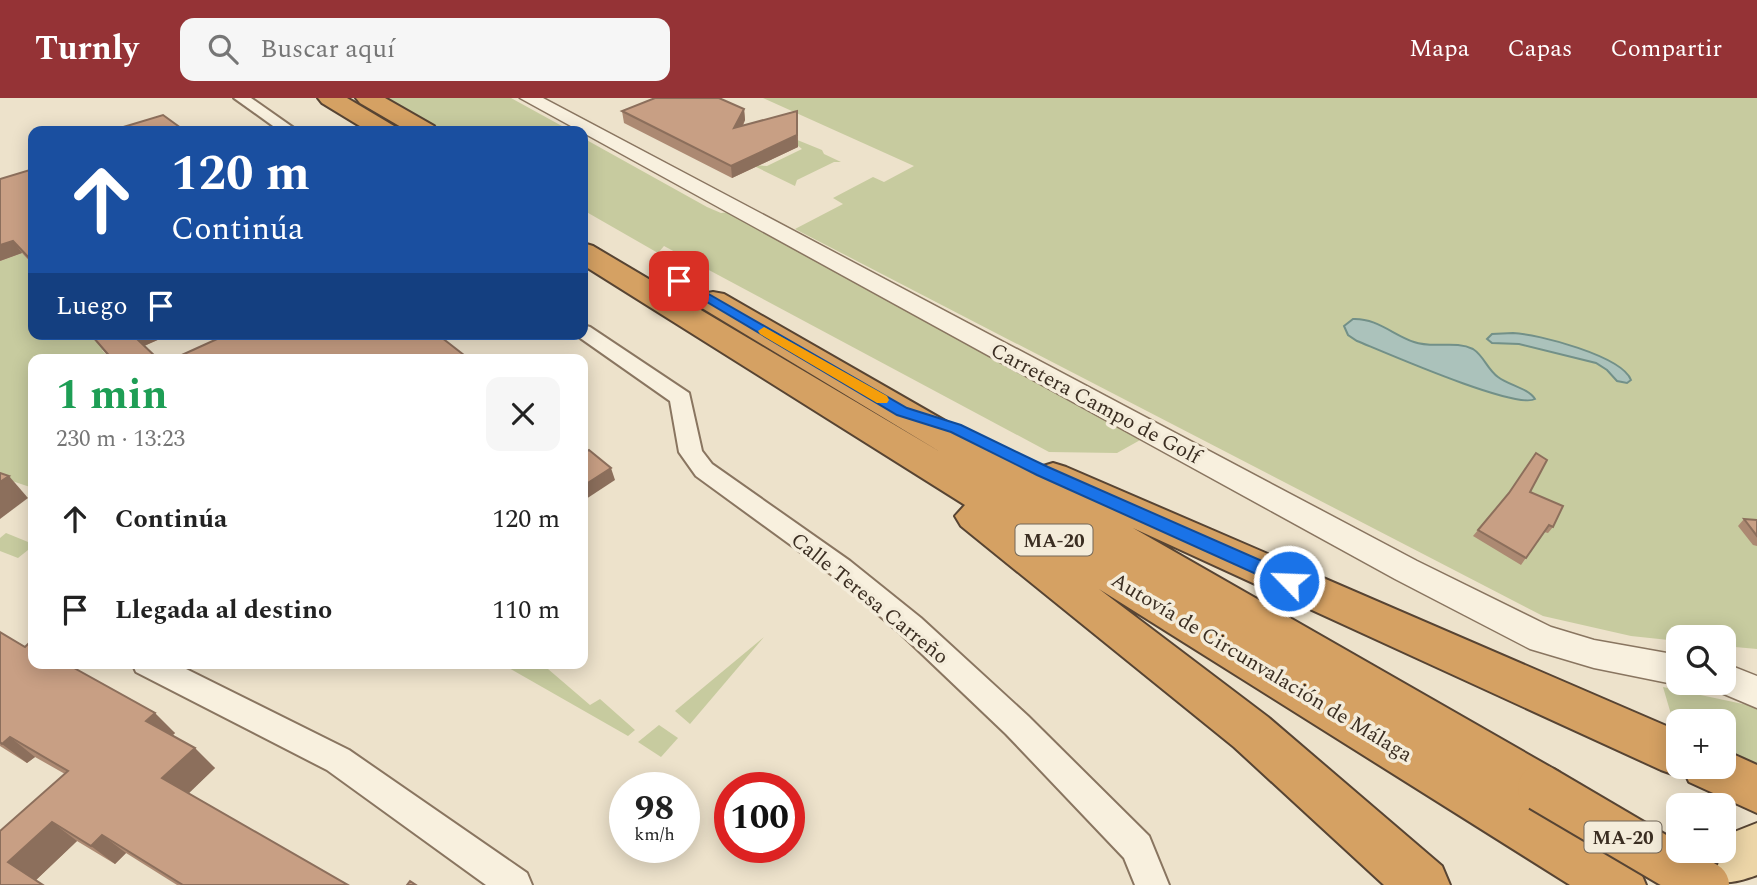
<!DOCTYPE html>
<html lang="es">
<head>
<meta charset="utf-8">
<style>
  :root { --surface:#fff; --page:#f6f6f6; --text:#222; --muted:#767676; --accent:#953336 }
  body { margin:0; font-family:Spectral,serif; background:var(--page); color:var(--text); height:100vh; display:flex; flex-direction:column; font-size:26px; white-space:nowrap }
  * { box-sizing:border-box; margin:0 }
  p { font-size:23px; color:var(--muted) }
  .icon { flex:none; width:38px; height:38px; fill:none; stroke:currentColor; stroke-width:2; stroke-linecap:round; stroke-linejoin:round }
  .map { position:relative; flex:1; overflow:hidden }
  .drawer { position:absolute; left:28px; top:256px; width:560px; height:315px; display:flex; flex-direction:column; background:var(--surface); border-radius:14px; box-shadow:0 4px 18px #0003 }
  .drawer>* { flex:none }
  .guide { position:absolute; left:28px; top:28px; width:560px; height:214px; border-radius:14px; box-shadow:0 4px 18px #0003; background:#1a4fa0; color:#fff; overflow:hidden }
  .buttons { position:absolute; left:1666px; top:527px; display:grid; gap:14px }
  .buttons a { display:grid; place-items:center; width:70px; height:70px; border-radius:14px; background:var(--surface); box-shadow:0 4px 18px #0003; font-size:35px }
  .speed { position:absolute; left:609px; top:674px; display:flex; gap:14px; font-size:35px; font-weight:700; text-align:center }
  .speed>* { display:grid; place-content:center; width:91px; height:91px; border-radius:50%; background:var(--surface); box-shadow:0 4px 18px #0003; line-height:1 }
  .speed small { font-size:18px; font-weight:400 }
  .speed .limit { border:10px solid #d22; background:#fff; color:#111 }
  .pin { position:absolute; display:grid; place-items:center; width:60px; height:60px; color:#fff; margin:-30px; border-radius:14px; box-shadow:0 4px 10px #0006 }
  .me { position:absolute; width:77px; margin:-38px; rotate:294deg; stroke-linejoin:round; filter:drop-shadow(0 0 5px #0008) }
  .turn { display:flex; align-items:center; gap:24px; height:147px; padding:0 28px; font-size:32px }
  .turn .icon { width:91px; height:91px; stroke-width:2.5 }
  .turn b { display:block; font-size:49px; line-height:60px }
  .then { display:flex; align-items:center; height:66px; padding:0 28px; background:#0003; gap:14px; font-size:26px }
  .round { display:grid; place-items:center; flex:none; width:74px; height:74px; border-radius:14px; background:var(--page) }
  .overview { display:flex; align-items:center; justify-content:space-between; height:119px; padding:0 28px }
  h1 { font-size:42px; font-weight:700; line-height:52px; color:#1e9e55 }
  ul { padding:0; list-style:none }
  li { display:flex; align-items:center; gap:21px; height:91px; padding:0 28px }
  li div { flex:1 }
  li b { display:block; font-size:26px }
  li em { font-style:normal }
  header { display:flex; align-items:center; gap:42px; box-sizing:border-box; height:98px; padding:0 35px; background:var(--accent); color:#fff }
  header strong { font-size:33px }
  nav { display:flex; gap:38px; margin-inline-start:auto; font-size:24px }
  .search { width:490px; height:63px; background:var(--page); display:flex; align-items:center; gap:18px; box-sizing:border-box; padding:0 24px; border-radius:14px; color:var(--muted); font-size:26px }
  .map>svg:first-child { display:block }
  .green { fill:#c7cb9f }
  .water { fill:#abc2bb; stroke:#729088; stroke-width:2 }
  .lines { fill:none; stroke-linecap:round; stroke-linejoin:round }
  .minor-casing { stroke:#897560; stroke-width:4 }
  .tertiary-casing { stroke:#897560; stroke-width:3 }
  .primary-casing { stroke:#574433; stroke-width:4 }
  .motorway-casing { stroke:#574433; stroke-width:4 }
  .minor { fill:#f8f0de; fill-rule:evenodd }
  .tertiary { fill:#f8f0de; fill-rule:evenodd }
  .primary { fill:#ecd5a7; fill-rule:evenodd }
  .motorway { fill:#d5a163; fill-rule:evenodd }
  .motorway-bridge-casing { stroke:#574433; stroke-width:50; stroke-linecap:butt }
  .motorway-bridge { stroke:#d5a163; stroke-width:46 }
  .wall { fill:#ac8972 }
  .shaded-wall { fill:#8c6f5c }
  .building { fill:#c89f84; stroke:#8c6f5c; stroke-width:2 }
  .route { fill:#1a73e8; stroke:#114b97; stroke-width:2 }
  .slow { fill:#f59e0b }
  .labels { text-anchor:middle; stroke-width:7; stroke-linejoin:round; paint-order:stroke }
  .shield { fill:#f4ecda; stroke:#726759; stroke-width:2 }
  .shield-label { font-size:19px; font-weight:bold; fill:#3b2e22 }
  .street-label { font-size:21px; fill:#3b2e22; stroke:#f4ecda }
</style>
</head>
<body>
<header>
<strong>Turnly</strong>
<div class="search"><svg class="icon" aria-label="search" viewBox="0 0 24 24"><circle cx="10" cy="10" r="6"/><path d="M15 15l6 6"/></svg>Buscar aquí</div>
<nav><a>Mapa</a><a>Capas</a><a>Compartir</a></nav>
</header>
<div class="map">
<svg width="1757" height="787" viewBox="0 0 1757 787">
  <rect width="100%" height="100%" fill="#ede2cb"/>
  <g class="green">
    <polygon points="387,0 511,0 571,33 445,33"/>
    <polygon points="763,0 1757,0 1757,551 1724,548 1724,539 1678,539 1678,543 1631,538 1543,518 795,131 843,106 833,100 873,79 884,84 914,68"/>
    <polygon points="785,37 822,52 824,56 841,64 834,64 797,82 795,88 752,67 767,68 802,51"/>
    <polygon points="583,40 707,109 721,115 730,114 1142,341 1117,355 1049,354 664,148 658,155 583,112"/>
    <polygon points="22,155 33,167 33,236 97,236 108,249 102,252 110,261 33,261 33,390 0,379 0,163"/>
    <polygon points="6,435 33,446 33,448 18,460 0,453 0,440"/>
    <polygon points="764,539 690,626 675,613"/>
    <polygon points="500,565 541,565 590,607 600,601 635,632 628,638"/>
    <polygon points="1663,589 1757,609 1757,679 1724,666 1724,623 1678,623 1678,640"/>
    <polygon points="659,627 678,640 661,659 638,644"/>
  </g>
  <g class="water">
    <path d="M1353 221C1377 220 1393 237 1414 244 1433 251 1455 242 1473 251 1484 258 1487 271 1498 279 1508 287 1528 290 1535 301 1516 312 1384 254 1357 243L1348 237 1344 228Z"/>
    <path d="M1513 235C1538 236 1622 258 1631 282L1627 285 1617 283 1607 272 1596 265 1519 246 1492 245 1487 241 1492 236Z"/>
  </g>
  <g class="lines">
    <defs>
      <g id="minor">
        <polygon points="234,0 251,0 298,33 280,33"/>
        <polygon points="583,227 590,229 689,295 702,353 712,366 850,463 921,520 1028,618 1149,738 1169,787 1135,787 1124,760 1006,636 901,536 832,477 696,378 679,354 670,303 576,237 583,236"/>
        <polygon points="132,565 174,565 349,652 527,775 532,787 486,787 327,672 136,574"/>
      </g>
      <g id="tertiary">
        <polygon points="520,0 543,0 1417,463 1551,529 1594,542 1678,557 1678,584 1685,584 1678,587 1594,570 1530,551 1395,481"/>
        <polygon points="1724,565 1757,578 1757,610 1712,591 1709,584 1724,584"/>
      </g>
      <path id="primary" d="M1757 725V777C1738 784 1724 787 1704 782L1697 764 1701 752H1724V738Z"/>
      <g id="motorway">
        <polygon points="318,0 347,0 394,28 397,33 368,33 322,5"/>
        <polygon points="356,0 385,0 434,28 437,33 408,33 360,5"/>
        <polygon points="583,145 593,148 942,355 702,210 697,203 702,196 713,194 724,196 1036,375 1040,369 1053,365 1066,369 1678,633 1678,668 1724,668 1724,652 1757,667 1757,715 1689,684 1685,675 1678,678 1661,672 1133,430 1559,674 1566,690 1559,706 1544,712 1638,768 1646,787 1570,787 1099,491 1268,619 1442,768 1450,787 1384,787 1234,649 961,428 955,418 965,407 583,167"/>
      </g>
    </defs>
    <use href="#minor" class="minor-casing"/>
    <use href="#tertiary" class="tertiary-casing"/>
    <use href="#primary" class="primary-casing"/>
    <use href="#motorway" class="motorway-casing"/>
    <use href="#minor" class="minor"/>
    <use href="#tertiary" class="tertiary"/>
    <use href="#primary" class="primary"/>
    <use href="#motorway" class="motorway"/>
    <defs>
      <polyline id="motorway-bridge" points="1541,690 1706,787"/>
    </defs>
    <use href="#motorway-bridge" class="motorway-bridge-casing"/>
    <use href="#motorway-bridge" class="motorway-bridge"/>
  </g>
  <g class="wall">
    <polygon points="744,11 745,22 743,28 798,24 798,49 732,80 624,25 622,13"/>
    <polygon points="33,71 33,167 22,155 0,163"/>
    <polygon points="97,236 171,236 144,248 158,261 110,261 93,239 97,237"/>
    <polygon points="1530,394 1553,429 1548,435 1544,434 1521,467 1473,438 1478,432"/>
    <polygon points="1744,421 1757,422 1757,448 1753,447 1738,428"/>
    <polygon points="0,534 175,635 172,638 215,670 188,695 348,787 177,787 126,755 115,766 77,743 36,782 0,787 65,676 35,659 27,665 0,648"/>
  </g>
  <g class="shaded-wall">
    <polygon points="744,11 745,22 735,42 734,30"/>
    <polygon points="797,13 798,49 732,80 731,68"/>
    <polygon points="13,143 22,155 0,163 0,147"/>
    <polygon points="135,236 171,236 144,248 135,239"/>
    <polygon points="434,236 446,236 448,239 437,245"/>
    <polygon points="611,370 615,382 583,403 583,388"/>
    <polygon points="9,378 28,400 0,421 0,384"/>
    <polygon points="155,615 175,635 166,643 146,623"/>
    <polygon points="10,639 35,659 27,665 2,646"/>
    <polygon points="195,650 215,670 184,700 162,680"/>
    <polygon points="52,724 77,743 36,782 8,764"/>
    <polygon points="102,737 126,755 115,766 91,748"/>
  </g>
  <g class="building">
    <polygon points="655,0 719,0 744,11 734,30 797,13 797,37 731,68 622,13"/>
    <polygon points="163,17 185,33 110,33"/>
    <polygon points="33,71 33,164 13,143 0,147 0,81"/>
    <polygon points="99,236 135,236 135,239 158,261 112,261 93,239"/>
    <polygon points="228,236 437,236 469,261 173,261"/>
    <polygon points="589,352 611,370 583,388 583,356"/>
    <polygon points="1536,355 1547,362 1530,394 1563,408 1553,429 1549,427 1526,460 1478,432 1509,395"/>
    <polygon points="0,375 9,378 0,384"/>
    <polygon points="1744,421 1757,422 1757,438"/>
    <polygon points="0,534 25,549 29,545 33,548 33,565 65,565 155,615 146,623 195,650 162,680 348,787 183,787 102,737 91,748 52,724 8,764 43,787 0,787 0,733 68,673 10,639 2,646 0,644"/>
    <polygon points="410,783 416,787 407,787"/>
  </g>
  <polygon class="route" points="679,179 907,310 961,327 1048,369 1296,478 1298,483 1296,488 1283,488 1037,377 951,334 897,317 675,185 673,183"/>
  <polygon class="slow" points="764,229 887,298 889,302 887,305 877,305 760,236 758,233"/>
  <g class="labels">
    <g class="shield">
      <rect x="1015.5" y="426.5" width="77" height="31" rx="5"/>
      <rect x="1584.5" y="723.5" width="77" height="31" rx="5"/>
    </g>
    <g class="shield-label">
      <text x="1054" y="449">MA-20</text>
      <text x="1623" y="746">MA-20</text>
    </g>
    <g class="street-label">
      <text transform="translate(1096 305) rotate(28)" y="7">Carretera Campo de Golf</text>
      <text transform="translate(870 500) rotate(39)" y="7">Calle Teresa Carreño</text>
      <text transform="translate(1262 569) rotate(31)" y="7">Autovía de Circunvalación de Málaga</text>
    </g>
  </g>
</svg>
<div class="buttons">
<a><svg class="icon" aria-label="search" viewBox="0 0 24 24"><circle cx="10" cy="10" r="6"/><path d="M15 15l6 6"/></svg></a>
<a>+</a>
<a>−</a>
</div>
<div class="speed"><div>98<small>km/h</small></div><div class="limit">100</div></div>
<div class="pin" style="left:679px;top:183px;background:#d93025"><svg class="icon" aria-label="arrive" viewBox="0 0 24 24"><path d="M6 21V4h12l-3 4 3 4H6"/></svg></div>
<svg class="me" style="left:1289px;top:483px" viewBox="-20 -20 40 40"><circle r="17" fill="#1a73e8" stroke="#fff" stroke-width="3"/><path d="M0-11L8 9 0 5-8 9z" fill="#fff"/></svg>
<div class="guide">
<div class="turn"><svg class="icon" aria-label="ahead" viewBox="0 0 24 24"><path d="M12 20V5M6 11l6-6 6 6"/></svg><div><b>120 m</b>Continúa</div></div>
<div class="then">Luego<svg class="icon" aria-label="arrive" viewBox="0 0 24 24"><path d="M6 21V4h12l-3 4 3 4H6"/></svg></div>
</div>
<section class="drawer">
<div class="overview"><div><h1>1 min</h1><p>230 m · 13:23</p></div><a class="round"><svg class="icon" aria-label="close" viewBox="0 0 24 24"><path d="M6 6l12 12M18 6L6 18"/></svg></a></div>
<ul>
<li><svg class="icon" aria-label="ahead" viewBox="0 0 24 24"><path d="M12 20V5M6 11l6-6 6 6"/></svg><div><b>Continúa</b></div><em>120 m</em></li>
<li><svg class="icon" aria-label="arrive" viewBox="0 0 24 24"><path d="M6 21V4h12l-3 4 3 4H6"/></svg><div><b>Llegada al destino</b></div><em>110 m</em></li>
</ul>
</section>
</div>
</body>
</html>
